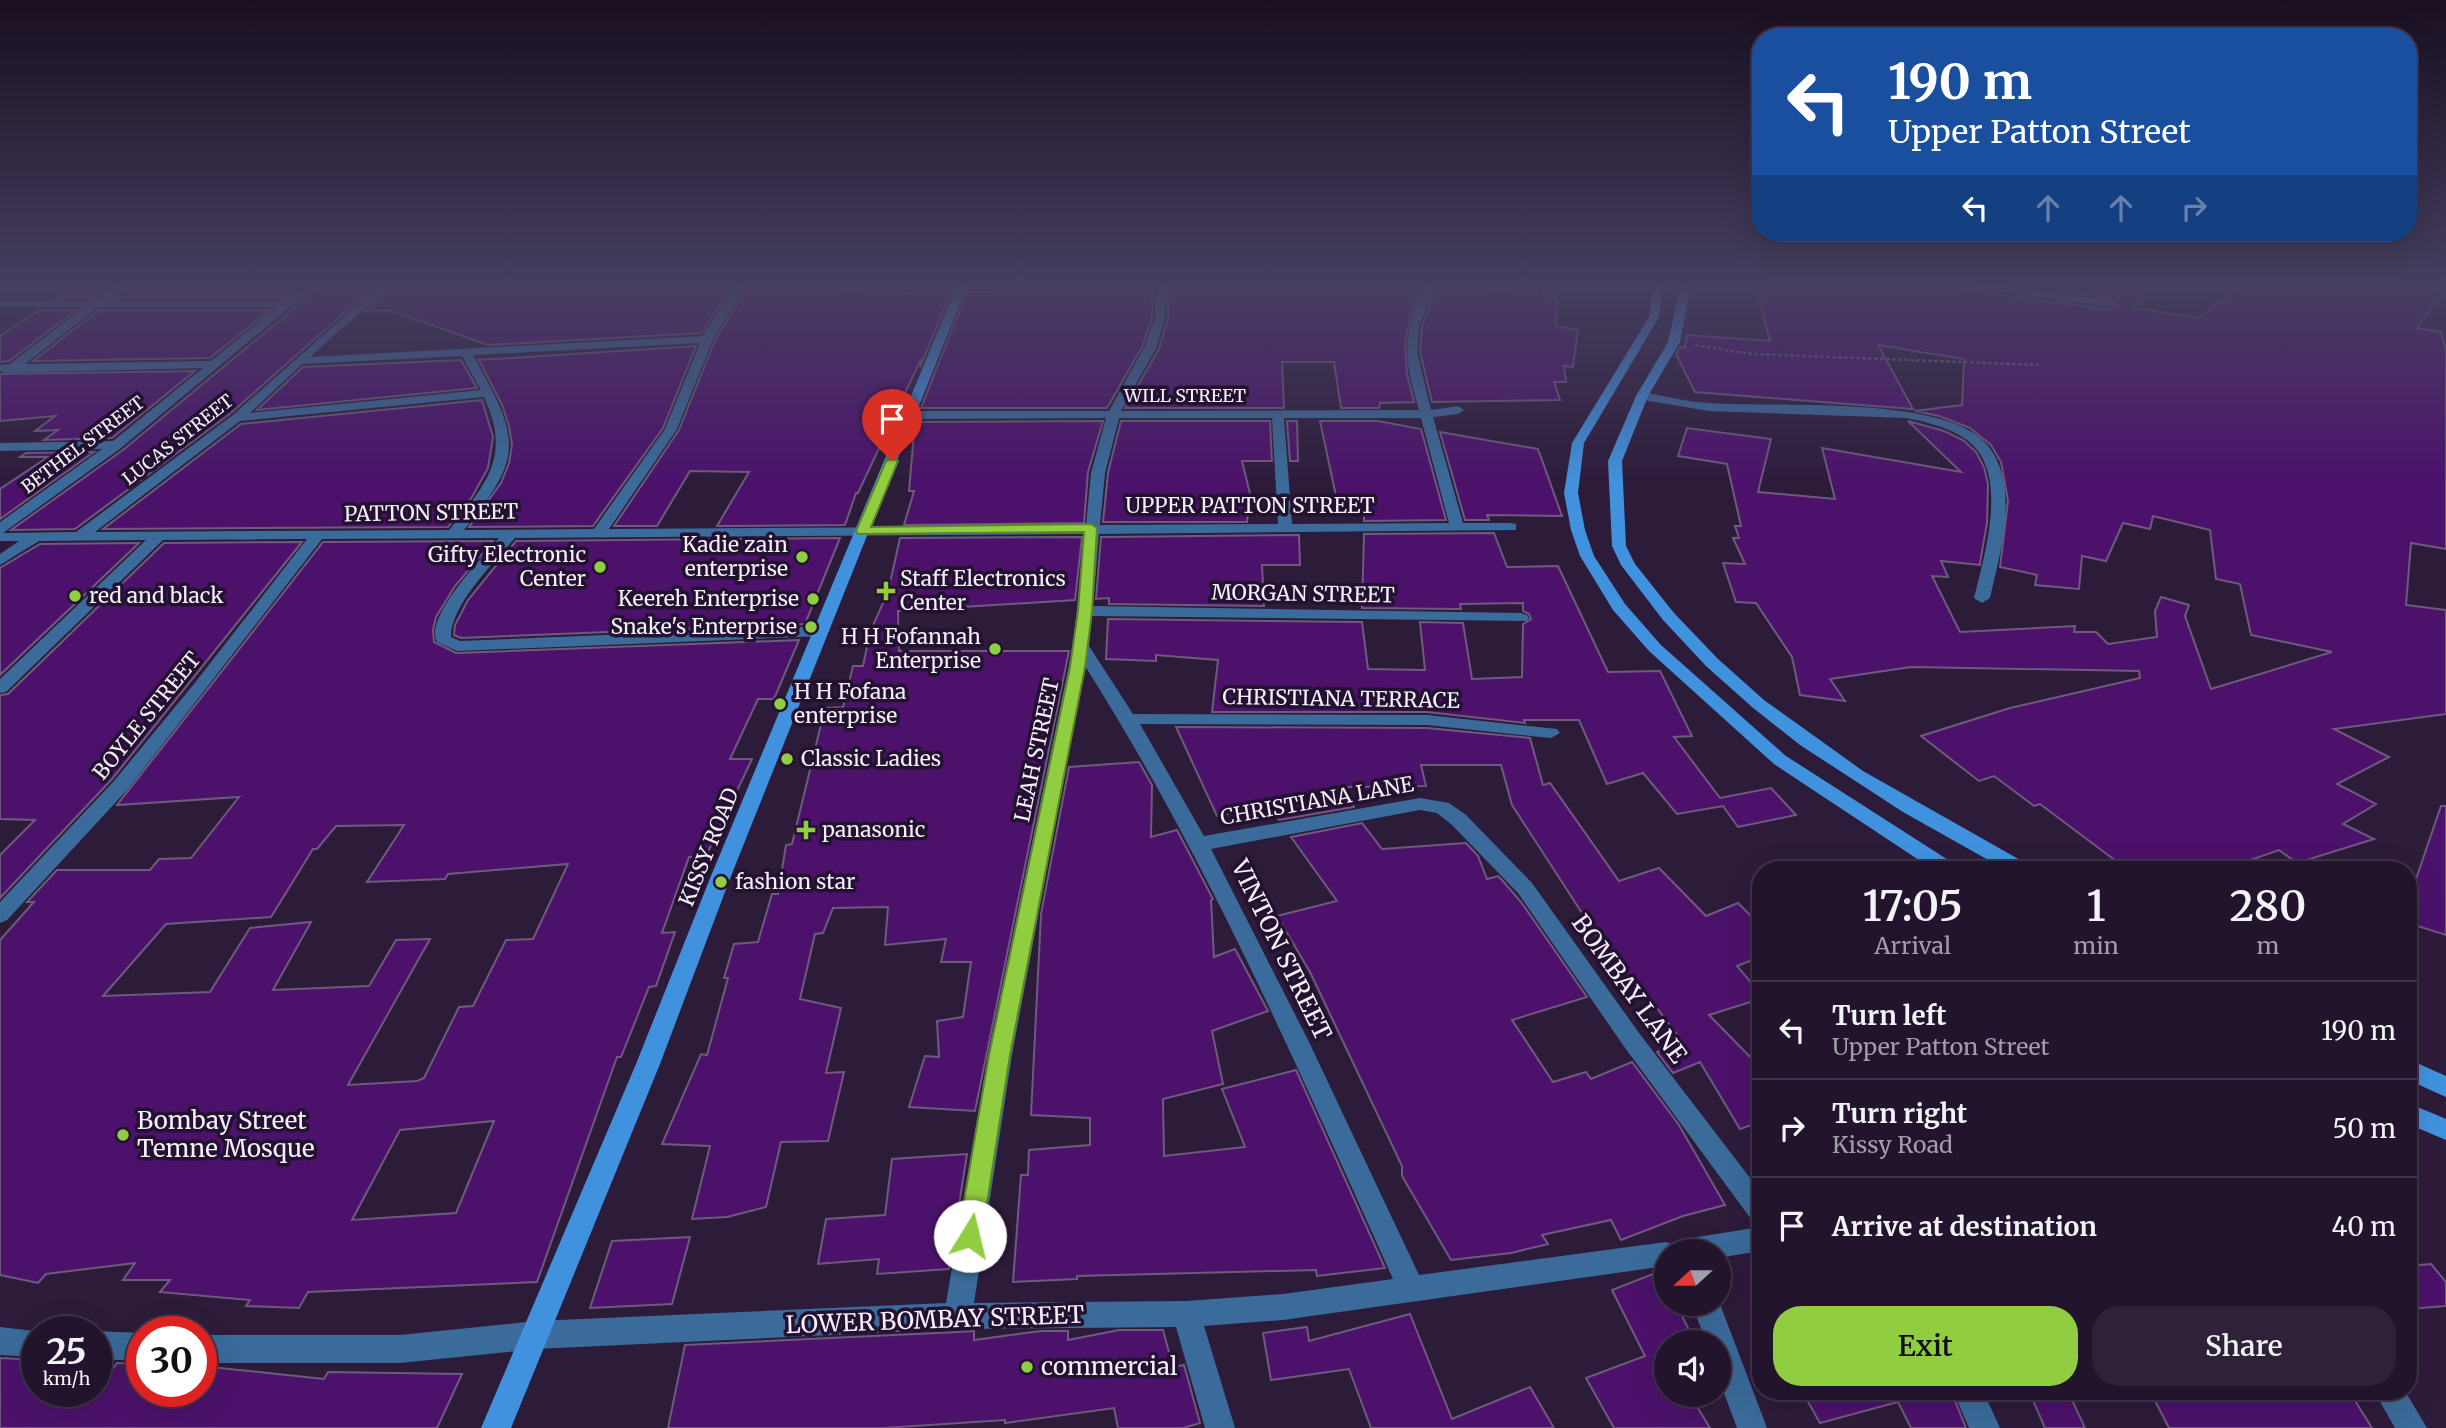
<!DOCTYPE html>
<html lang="en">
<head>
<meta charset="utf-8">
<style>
  :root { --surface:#22142c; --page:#2e2138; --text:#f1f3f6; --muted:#a29ea9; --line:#3f3348; --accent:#91cd40 }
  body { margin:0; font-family:Merriweather,serif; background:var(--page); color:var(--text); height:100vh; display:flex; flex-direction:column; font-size:26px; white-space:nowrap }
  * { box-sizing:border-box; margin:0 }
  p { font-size:23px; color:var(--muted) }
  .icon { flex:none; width:38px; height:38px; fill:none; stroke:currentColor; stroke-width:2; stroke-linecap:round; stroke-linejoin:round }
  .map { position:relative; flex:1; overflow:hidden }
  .details { position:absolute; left:1752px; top:861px; width:665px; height:539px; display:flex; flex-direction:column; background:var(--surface); border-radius:28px; box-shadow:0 7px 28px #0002,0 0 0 2px var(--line) }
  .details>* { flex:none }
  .top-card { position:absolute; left:1752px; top:28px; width:665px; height:214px; border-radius:28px; box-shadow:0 7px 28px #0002,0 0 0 2px var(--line); background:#1a4fa0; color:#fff; overflow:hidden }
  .needle { width:46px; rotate:249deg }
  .tools { position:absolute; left:1654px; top:1239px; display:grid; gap:14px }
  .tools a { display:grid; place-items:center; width:77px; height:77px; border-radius:50%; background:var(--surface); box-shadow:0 7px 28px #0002,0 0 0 2px var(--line); font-size:35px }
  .speed { position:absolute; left:21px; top:1316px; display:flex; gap:14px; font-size:35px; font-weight:700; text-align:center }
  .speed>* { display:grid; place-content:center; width:91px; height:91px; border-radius:50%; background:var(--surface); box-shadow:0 7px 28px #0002,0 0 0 2px var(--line); line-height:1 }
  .speed small { font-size:18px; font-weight:400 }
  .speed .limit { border:10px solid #d22; background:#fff; color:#111 }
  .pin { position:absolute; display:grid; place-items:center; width:60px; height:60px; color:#fff; margin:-72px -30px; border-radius:50% 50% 50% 0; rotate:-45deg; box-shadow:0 0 7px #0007 }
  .pin .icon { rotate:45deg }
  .me { position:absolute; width:77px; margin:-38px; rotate:9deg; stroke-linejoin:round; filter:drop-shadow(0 0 5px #0008) }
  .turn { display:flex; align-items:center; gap:24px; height:147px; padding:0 21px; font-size:32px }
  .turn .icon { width:91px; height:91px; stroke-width:2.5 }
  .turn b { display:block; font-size:49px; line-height:60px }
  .lanes { display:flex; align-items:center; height:66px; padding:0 21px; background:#0003; justify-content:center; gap:35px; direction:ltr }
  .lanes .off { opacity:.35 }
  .eta { display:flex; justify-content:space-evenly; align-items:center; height:119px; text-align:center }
  .eta b { font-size:42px; font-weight:600; line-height:49px }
  .action { display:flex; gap:14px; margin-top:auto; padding:14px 21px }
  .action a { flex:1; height:80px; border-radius:28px; background:var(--accent); color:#111; font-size:28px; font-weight:600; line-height:80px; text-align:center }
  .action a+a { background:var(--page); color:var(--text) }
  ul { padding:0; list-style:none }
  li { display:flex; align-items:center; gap:21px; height:98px; padding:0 21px; border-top:2px solid var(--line) }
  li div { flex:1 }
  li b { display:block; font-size:26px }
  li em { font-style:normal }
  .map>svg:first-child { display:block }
  .building { fill:#4c126b; stroke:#6e5a7d; stroke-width:2; fill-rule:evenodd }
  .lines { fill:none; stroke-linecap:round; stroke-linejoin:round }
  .path { stroke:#6c5c77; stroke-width:2.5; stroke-dasharray:3.5 2.5; stroke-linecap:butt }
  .street { fill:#3b6b9a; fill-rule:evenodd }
  .secondary { fill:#4192de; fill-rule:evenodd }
  .route { fill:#91cd40; stroke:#5e852a; stroke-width:2 }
  .poi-dot { fill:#91cd40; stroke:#23122f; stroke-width:2.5 }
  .labels { text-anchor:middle; stroke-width:7; stroke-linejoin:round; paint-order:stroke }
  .far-street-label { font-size:18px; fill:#f6edfd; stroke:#23122f }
  .street-label { font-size:21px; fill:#f6edfd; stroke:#23122f }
  .poi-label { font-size:21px; fill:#f6edfd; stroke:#23122f; text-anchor:start }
  .near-street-label { font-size:24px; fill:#f6edfd; stroke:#23122f }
  .near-poi-label { font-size:24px; fill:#f6edfd; stroke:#23122f; text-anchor:start }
</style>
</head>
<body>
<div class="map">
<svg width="2446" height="1428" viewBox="0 0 2446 1428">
  <rect width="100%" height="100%" fill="#2d1b3a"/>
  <g class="building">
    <polygon points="81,283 112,283 92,298 56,298"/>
    <polygon points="129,283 308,283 284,298 113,298"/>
    <polygon points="325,283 378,283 231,413 75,529 11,530 123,450"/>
    <polygon points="395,283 535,283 534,285 734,283 702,333 488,345 389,310 366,311"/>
    <polygon points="750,283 840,283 838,290 915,293 918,283 946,283 945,292 951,292 920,367 921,359 858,493 856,493 845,525 717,526 749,472 690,471 657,526 614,526 679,430 715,340"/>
    <polygon points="998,283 1153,283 1152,318 1142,347 1107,408 921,408 967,292 994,292"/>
    <polygon points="1168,283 1422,284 1410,318 1405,345 1407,374 1414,402 1380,403 1379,408 1341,408 1334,362 1282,362 1284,408 1125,408 1159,349 1168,318"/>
    <polygon points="1514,283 1544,283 1543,296 1557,297 1556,326 1578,330 1573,367 1564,366 1566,382 1554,382 1560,400 1432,402 1420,352 1422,327 1437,285 1513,290"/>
    <polygon points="1755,283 1954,283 1961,289 2111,310 2118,305 2111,298 1998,283 2113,285 2151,283 2133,308 2199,318 2242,283 2435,283 2430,288 2443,291 2417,328 2441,332 2446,350 2446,549 2411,543 2406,605 2446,610 2446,714 2334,729 2389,757 2337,784 2376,804 2343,824 2374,839 2297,863 2279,850 2222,870 2128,870 2040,804 2034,806 1994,776 1979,781 1921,736 2010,708 2140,678 2139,671 1911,667 1830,679 1845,701 1800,695 1792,657 1756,603 1736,602 1723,563 1745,564 1733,538 1739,538 1735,526 1741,526 1727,464 1678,456 1687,428 1771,439 1758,492 1835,499 1822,448 1961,472 1908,421 1944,431 1963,440 1976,452 1984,467 1988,484 1987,523 1980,563 1980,565 1941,561 1948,577 1932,576 1960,632 2075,626 2074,632 2096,632 2108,644 2157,637 2155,611 2161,597 2189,605 2185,616 2211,689 2332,652 2251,635 2240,584 2216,579 2210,530 2153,516 2150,529 2123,523 2106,561 2082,556 2079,589 2035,585 2037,575 2000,567 2008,501 2001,462 1991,445 1970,428 1939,416 1915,411 1962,405 1964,359 1878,345 1913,409 1695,392 1676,354 1680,347 1685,348 1687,335 1770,341"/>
    <polygon points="39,310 76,310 9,361 0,362 0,336"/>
    <polygon points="99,310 270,310 210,358 33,361"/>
    <polygon points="696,346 663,428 593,526 469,527 501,483 509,463 512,445 509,426 502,405 479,360"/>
    <polygon points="461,360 477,388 257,410 303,367"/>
    <polygon points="195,371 112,438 44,440 58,430 35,431 55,416 0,421 0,374"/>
    <polygon points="482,400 493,437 488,468 472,497 448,527 103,529 241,424"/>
    <polygon points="1103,421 1088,472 1084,523 904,525 914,491 909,491 915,422"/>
    <polygon points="1121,421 1270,421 1272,461 1242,461 1250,494 1247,522 1103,522 1108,473"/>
    <polygon points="1287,421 1297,421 1298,461 1290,461"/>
    <polygon points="1320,421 1378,421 1421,429 1446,520 1364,521 1364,515 1340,515"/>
    <polygon points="1440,432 1538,449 1562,516 1487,515 1489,520 1465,520"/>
    <polygon points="94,452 0,519 0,489 48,457 20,457 26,453"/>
    <polygon points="1494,533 1507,567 1558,566 1608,672 1660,671 1692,736 1674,737 1720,798 1771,788 1796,815 1738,827 1723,806 1677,814 1643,773 1607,784 1579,720 1524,720 1525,723 1427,712 1212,712 1218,660 1156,655 1156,661 1106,659 1108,619 1362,622 1368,669 1425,670 1420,622 1463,623 1472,679 1522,677 1523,624 1531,619 1529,614 1523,611 1523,603 1460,604 1461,609 1362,608 1364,534"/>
    <polygon points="1299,535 1300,565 1262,565 1264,606 1109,604 1109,598 1096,599 1101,537"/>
    <polygon points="1082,537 1075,600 898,611 899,651 1069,651 975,1111 909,1107 925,1056 939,1057 937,1021 963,1017 971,962 941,962 946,939 885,945 888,907 833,908 823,933 815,934 800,999 841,1008 826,1073 844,1072 828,1141 781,1142 766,1207 727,1217 692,1219 710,1146 662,1144 701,1054 707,1055 728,978 724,978 734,944 758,942 772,894 778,894 786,845 792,844 825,708 843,707 853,666 863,666 870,632 888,592 900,538"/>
    <polygon points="840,538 805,624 461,638 454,635 455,625 468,600 516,541"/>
    <path d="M493 541 455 586 436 617 433 630 434 642 456 653 799 640 774 699H758L730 759H752L706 856 689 857 662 933 675 932 656 986 649 987 621 1057H617L537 1282 308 1292 299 1308 246 1306 250 1300 160 1292 170 1280H123L135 1263 46 1274 38 1283 0 1275V940L34 902H27L57 870H150L159 859 191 858 239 797 117 805 323 542ZM404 825 367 882 445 879 448 874 568 864 533 939 506 940 473 1006 459 1007 424 1078 417 1081 348 1085 430 939 396 940 369 986 273 990 311 922 250 928 210 992 103 996 166 924 271 917 313 849H317L336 826ZM494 1121 456 1213 352 1220 400 1130Z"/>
    <polygon points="302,542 112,779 0,898 0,855 35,820 0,819 0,695 8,694 164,543"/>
    <polygon points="139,543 0,675 0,568 40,544"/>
    <polygon points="1176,727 1427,728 1530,738 1543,785 1550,783 1619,881 1659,868 1706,916 1738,903 1760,925 1760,957 1737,966 1760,993 1760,999 1709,1015 1760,1067 1760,1122 1740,1129 1700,1062 1673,1073 1657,1052 1683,1042 1636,981 1628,984 1512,805 1501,765 1421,765 1426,786 1345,787 1354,807 1279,820 1269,807 1217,816"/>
    <polygon points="1139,762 1152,785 1151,837 1177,830 1213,899 1211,900 1214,957 1235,949 1268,1011 1212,1031 1223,1084 1163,1099 1164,1156 1245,1147 1222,1089 1296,1070 1385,1268 1317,1276 1316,1270 1077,1276 1077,1279 1013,1282 1021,1175 1028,1175 1029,1150 1090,1145 1090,1118 1031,1115 1041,914 1069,767"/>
    <polygon points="2441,806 2446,806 2446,935 2408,923 2408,880 2415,882"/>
    <polygon points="1362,823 1382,849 1466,843 1478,856 1487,879 1498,876 1502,880 1521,902 1587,997 1512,1020 1553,1082 1586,1072 1591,1079 1632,1062 1679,1125 1725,1205 1683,1216 1621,1240 1611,1220 1542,1235 1548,1244 1511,1253 1451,1260 1402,1176 1402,1166 1310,972 1277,916 1337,901 1291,837"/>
    <polygon points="967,1154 949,1269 877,1274 879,1259 818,1264 826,1219 885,1215 892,1159"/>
    <polygon points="690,1237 672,1304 590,1308 612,1241"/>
    <polygon points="2431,1264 2446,1282 2446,1306 2408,1309 2408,1266"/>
    <polygon points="1666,1269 1666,1304 1676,1304 1695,1342 1666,1342 1666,1395 1690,1395 1710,1428 1614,1428 1586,1378 1645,1356 1612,1290"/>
    <polygon points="1410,1314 1452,1419 1530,1387 1554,1428 1371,1428 1349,1369 1271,1380 1263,1333 1307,1327 1309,1341"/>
    <polygon points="1119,1330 1163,1330 1173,1367 1184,1365 1200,1423 1183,1428 1118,1428 1114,1408 1005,1423 1005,1420 884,1428 668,1428 685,1345 958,1332 974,1331 974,1340 1041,1331 1068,1331 1068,1340"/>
    <polygon points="0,1358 37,1360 37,1391 97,1391 117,1363 142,1364 142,1391 201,1391 201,1366 324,1379 328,1372 462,1374 437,1428 0,1428"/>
    <polygon points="1802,1391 1951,1391 1966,1428 1911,1428 1898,1402 1820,1423"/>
    <polygon points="2029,1391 2068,1391 2085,1428 2045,1428"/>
    <polygon points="2150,1391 2349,1391 2372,1428 2169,1428"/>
  </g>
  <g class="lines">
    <polyline class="path" points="1695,345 1752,354 2039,365"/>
    <g class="street">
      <path d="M116 283H127L106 301H285L312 283H323L291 306 121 448 3 533 76 532 233 415 382 283H393L310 357 703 336 737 283H747L713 339 677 429 609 529 1086 526 1091 473 1106 418 911 419 905 415 911 411H1109L1144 348 1155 318 1156 283H1166L1165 318 1156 348 1121 411 1419 410C1402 352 1403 339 1425 283H1435L1419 326 1417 352 1431 410 1458 406 1464 410 1458 414 1433 417 1463 523H1511L1516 524V530L1099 534 1093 606 1521 613 1527 615 1529 618 1527 621 1092 616 1089 646 1133 714 1427 715 1557 729 1560 733 1551 738 1427 725 1140 724 1204 836 1420 798 1449 803 1466 815 1532 883 1639 1033 1760 1191V1223L1751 1219 1623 1045 1518 893 1452 825 1437 813 1420 810 1211 849 1309 1042 1419 1275 1666 1242 1674 1245 1685 1239 1760 1227V1251L1718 1258V1251H1666V1266L1283 1320 1204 1326 1235 1428H1205L1176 1327 958 1329 536 1349 400 1363H201V1335H400L536 1321 946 1303 988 1055 1073 646 1085 534 515 538C495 561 450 606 451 637L460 641 822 626 830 631 822 636 457 651 437 642C424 617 483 557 499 538L322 539 128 789 7 920 0 923V902L114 781 194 684 307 539 163 540 6 692 0 693V679L146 540 39 541 0 565V554L19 541H0V522L102 449 0 451V443L113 441 203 368 5 373 0 371V365L10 364 84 307H0V301H93ZM98 307H277L211 361 25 364ZM700 343 665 429 594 529 464 530C527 453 518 437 473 355ZM462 356 481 390 250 413 302 364ZM484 397C512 456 486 485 449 530L95 532 240 421ZM1119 418H1272L1278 524 1100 525 1105 473ZM1284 418H1421L1449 523 1292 524ZM1085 666C1208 860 1299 1070 1393 1279L1283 1294 1186 1301 974 1303 1012 1055Z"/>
      <polygon points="1956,283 1981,283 2111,301 2116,304 2111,307 1961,286"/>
      <path d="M1642 392C1665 396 1688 402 1711 403 1775 408 1950 394 1989 447 2020 488 2000 553 1990 598L1982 603 1974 598C1984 558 2005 487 1978 451 1964 431 1929 422 1906 418L1708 411 1638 399V393Z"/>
      <polygon points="1718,1301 1720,1304 1767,1428 1737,1428 1718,1377 1718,1342 1706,1342 1692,1304 1718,1304"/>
      <polygon points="0,1327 43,1332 37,1332 37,1357 0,1355"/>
      <polygon points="96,1331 142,1333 142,1361 96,1359"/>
      <polygon points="1953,1391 1983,1391 2000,1428 1969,1428"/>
      <polygon points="2374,1391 2405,1391 2427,1428 2395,1428"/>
    </g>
    <g class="secondary">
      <polygon points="958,283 968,283 731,876 660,1064 511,1428 481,1428 636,1064 711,876"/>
      <polygon points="1653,283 1663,283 1659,317 1584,443 1578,493 1585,530 1594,556 1625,604 1661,645 1786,756 1956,865 1959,870 1934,870 1774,764 1649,651 1613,610 1580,556 1571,530 1564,493 1572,443 1649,317"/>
      <polygon points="1681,283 1691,283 1680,342 1648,396 1622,461 1626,546 1635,564 1674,613 1718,659 1764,700 1863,771 2029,865 2032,870 2006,870 1903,812 1800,745 1752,707 1706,666 1663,620 1621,565 1612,546 1608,461 1636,396 1668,342"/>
      <polygon points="2408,1059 2446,1076 2446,1097 2408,1080"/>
      <polygon points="2408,1103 2446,1119 2446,1140 2408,1124"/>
    </g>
  </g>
  <linearGradient id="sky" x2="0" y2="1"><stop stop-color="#190f20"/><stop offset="0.59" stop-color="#463f60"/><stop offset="1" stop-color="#463f60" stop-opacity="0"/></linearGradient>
  <rect width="2446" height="483" fill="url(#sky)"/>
  <polygon class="route" points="892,458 898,461 871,527 1091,524 1097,528 1092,611 1085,667 1010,1055 982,1236 979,1244 970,1247 962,1244 958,1236 989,1055 1070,667 1078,611 1084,532 858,534 856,531 886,461"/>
  <g class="poi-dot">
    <circle cx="802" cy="557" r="7"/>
    <circle cx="600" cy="567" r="7"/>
    <path d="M882.5 580.5h7v7h7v7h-7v7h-7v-7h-7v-7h7z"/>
    <circle cx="75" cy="596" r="7"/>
    <circle cx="813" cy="599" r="7"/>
    <circle cx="811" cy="627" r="7"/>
    <circle cx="995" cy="649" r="7"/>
    <circle cx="780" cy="704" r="7"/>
    <circle cx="787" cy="759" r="7"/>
    <path d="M802.5 819.5h7v7h7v7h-7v7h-7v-7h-7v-7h7z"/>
    <circle cx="721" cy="882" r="7"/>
    <circle cx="123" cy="1135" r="7"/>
    <circle cx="1027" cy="1367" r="7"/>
  </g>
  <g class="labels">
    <g class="far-street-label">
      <text x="1185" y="402">WILL STREET</text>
      <text transform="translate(178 440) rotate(-38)" y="6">LUCAS STREET</text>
      <text transform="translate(83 445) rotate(-37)" y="6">BETHEL STREET</text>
    </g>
    <g class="street-label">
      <text x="1250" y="513">UPPER PATTON STREET</text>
      <text transform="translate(431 513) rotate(-1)" y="7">PATTON STREET</text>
      <text transform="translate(1303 594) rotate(1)" y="7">MORGAN STREET</text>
      <text transform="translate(1341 699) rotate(1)" y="7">CHRISTIANA TERRACE</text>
      <text transform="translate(147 716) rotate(-51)" y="7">BOYLE STREET</text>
      <text transform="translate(1037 750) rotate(-78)" y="7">LEAH STREET</text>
      <text transform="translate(1317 801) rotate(-10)" y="7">CHRISTIANA LANE</text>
      <text transform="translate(709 847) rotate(-68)" y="7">KISSY ROAD</text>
    </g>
    <g class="poi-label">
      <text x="788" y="552" text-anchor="end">Kadie zain<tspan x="788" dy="24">enterprise</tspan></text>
      <text x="586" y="562" text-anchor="end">Gifty Electronic<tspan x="586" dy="24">Center</tspan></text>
      <text x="900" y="586">Staff Electronics<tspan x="900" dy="24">Center</tspan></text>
      <text x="89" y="603">red and black</text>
      <text x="799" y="606" text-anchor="end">Keereh Enterprise</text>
      <text x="797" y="634" text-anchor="end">Snake's Enterprise</text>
      <text x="981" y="644" text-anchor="end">H H Fofannah<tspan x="981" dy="24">Enterprise</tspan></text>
      <text x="794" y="699">H H Fofana<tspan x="794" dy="24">enterprise</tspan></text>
      <text x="801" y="766">Classic Ladies</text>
      <text x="822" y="837">panasonic</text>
      <text x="735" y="889">fashion star</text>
    </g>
    <g class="near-street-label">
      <text transform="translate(1281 950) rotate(64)" y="8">VINTON STREET</text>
      <text transform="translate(1629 989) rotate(54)" y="8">BOMBAY LANE</text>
      <text transform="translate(935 1320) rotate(-2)" y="8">LOWER BOMBAY STREET</text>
    </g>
    <g class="near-poi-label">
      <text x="137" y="1129">Bombay Street<tspan x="137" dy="28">Temne Mosque</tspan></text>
      <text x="1041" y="1375">commercial</text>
    </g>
  </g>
</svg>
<div class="tools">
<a><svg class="needle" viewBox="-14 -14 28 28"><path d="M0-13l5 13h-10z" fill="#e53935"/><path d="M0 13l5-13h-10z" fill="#a29ea9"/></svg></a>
<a><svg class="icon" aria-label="sound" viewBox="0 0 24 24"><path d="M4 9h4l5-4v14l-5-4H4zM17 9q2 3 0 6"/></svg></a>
</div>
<div class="speed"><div>25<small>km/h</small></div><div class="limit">30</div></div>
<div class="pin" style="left:892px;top:461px;background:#d93025"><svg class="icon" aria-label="arrive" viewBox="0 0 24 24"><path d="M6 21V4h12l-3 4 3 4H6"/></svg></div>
<svg class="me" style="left:970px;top:1236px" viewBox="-20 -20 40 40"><circle r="19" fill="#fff"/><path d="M0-13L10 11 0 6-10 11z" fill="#91cd40"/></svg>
<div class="top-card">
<div class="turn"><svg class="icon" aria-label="left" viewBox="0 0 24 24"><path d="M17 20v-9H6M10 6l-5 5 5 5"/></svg><div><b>190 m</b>Upper Patton Street</div></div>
<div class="lanes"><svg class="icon" aria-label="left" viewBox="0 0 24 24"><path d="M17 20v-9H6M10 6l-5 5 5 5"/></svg><svg class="icon off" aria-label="ahead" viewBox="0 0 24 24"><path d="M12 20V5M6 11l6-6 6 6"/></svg><svg class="icon off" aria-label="ahead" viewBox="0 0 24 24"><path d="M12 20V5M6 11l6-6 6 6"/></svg><svg class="icon off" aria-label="right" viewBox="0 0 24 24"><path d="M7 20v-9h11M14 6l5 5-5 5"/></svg></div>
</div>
<section class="details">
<div class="eta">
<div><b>17:05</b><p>Arrival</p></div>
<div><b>1</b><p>min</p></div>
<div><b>280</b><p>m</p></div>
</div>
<ul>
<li><svg class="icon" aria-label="left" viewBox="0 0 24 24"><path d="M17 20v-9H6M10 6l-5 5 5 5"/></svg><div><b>Turn left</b><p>Upper Patton Street</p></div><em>190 m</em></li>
<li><svg class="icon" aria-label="right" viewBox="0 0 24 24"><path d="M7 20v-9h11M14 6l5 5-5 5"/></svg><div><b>Turn right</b><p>Kissy Road</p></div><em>50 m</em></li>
<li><svg class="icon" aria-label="arrive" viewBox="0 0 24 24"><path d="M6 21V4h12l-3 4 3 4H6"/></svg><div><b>Arrive at destination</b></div><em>40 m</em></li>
</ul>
<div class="action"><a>Exit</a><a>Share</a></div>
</section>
</div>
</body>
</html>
